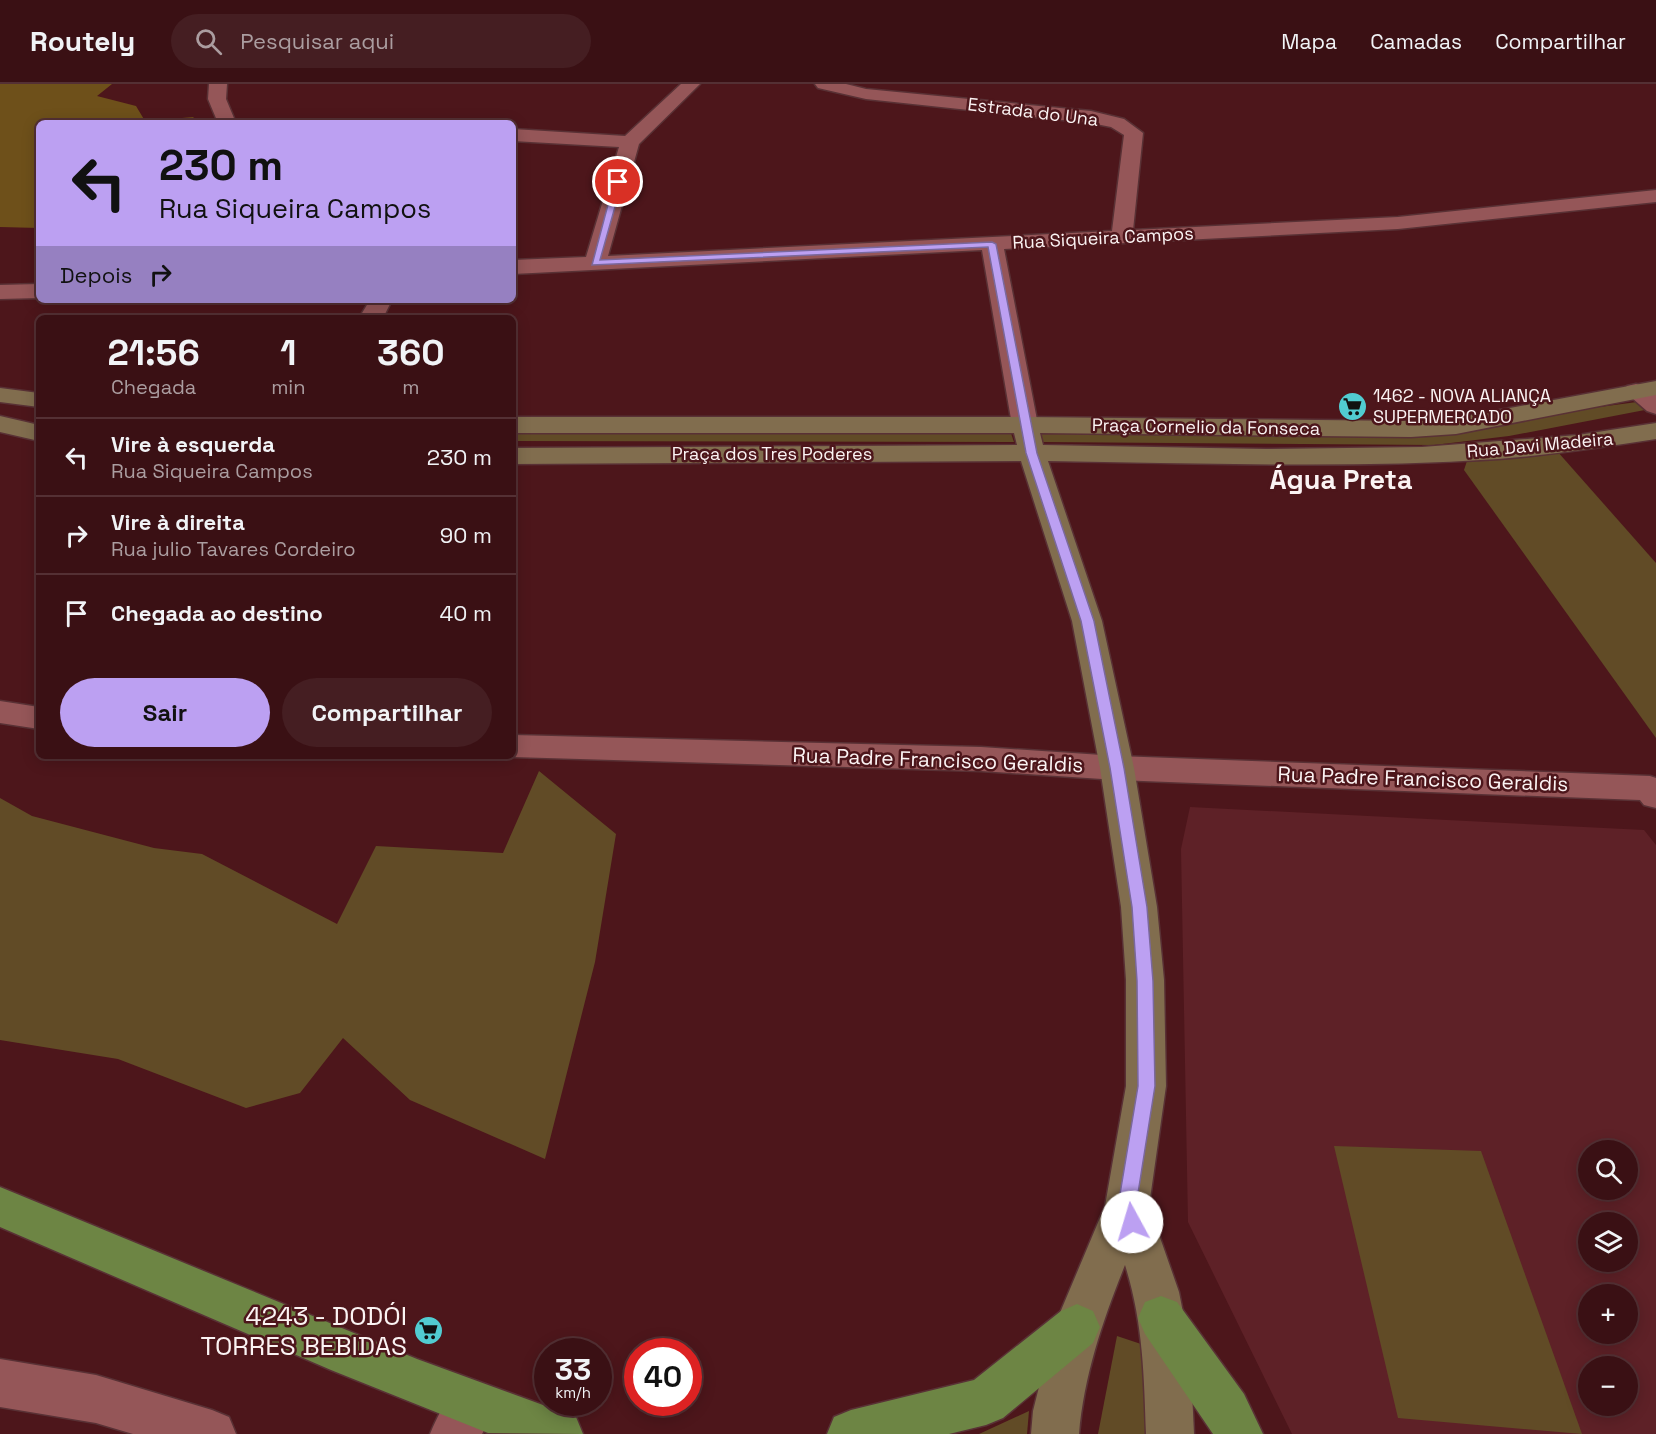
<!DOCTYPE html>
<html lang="pt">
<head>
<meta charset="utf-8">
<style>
  :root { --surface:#3a1014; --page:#451e22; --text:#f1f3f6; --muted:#ab9da0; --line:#543034; --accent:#bca0f2 }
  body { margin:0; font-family:"Space Grotesk",sans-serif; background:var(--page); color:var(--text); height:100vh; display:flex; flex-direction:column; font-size:22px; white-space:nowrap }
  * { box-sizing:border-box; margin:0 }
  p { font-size:20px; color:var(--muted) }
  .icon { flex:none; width:33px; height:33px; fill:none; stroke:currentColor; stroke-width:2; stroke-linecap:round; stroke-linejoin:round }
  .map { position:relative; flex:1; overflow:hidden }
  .drawer { position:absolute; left:36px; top:231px; width:480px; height:444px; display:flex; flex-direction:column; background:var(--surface); border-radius:9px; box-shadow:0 3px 15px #0003,0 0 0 2px var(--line) }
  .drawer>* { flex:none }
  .banner { position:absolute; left:36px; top:36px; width:480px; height:183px; border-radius:9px; box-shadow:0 3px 15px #0003,0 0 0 2px var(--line); background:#bca0f2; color:#111; overflow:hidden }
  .controls { position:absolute; left:1578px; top:1056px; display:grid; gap:12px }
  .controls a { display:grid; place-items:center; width:60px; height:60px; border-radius:50%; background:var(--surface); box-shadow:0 3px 15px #0003,0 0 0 2px var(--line); font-size:30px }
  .speed { position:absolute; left:534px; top:1254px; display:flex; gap:12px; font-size:30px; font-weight:700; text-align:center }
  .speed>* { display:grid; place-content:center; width:78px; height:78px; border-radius:50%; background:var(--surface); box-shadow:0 3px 15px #0003,0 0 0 2px var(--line); line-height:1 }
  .speed small { font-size:15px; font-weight:400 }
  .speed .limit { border:9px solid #d22; background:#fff; color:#111 }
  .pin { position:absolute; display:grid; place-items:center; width:51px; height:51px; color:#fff; margin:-26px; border:3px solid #fff; border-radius:50%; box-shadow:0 2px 6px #0007 }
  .me { position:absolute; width:66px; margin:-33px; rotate:354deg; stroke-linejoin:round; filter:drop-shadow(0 0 4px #0008) }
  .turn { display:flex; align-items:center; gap:21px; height:126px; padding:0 24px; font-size:27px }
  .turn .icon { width:78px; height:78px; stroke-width:2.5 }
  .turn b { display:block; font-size:42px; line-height:51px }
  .then { display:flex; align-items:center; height:57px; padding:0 24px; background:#0003; gap:12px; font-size:22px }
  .eta { display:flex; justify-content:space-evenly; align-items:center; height:102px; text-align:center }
  .eta b { font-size:36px; font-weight:600; line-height:42px }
  .action { display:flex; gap:12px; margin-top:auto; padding:12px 24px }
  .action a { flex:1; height:69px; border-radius:36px; background:var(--accent); color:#111; font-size:24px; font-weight:600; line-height:69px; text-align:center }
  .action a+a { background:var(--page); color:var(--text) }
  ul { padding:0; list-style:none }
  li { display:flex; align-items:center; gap:18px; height:78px; padding:0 24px; border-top:2px solid var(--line) }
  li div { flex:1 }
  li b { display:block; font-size:22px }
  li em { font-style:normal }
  header { display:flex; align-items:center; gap:36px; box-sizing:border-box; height:84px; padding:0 30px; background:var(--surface); border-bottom:2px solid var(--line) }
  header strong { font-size:28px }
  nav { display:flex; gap:33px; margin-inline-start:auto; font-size:21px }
  .search { width:420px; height:54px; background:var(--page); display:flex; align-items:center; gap:15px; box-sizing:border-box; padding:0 21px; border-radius:33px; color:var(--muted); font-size:22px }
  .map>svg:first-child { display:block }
  .built { fill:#5e2127; fill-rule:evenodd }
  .green { fill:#614b26 }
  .forest { fill:#6e501a }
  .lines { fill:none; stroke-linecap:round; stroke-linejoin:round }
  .street-casing { stroke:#593135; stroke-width:3 }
  .secondary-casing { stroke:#593135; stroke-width:3 }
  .primary-casing { stroke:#593135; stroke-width:3 }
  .street { fill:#955658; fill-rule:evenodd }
  .secondary { fill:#816d4e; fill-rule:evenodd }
  .primary { fill:#6d8544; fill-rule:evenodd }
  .route { fill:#bca0f2; stroke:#7a689d; stroke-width:1.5 }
  .labels { text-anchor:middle; stroke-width:5; stroke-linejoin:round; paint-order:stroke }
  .far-street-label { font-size:18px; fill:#fbf3f3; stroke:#4d161b }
  .far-poi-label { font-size:18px; fill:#fbf3f3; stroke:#4d161b; text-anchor:start }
  .street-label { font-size:21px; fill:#fbf3f3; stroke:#4d161b }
  .near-poi-label { font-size:26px; fill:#fbf3f3; stroke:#4d161b; text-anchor:end }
  .district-label { font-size:27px; font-weight:bold; fill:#fbf3f3; stroke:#4d161b }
</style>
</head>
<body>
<header>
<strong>Routely</strong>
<div class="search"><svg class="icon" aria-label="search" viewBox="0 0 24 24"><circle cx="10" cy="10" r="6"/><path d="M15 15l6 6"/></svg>Pesquisar aqui</div>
<nav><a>Mapa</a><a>Camadas</a><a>Compartilhar</a></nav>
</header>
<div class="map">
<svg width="1656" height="1350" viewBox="0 0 1656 1350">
  <rect width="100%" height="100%" fill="#4d161b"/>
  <path class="built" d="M1190 723 1644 746 1656 761V1350H1292L1188 1138 1181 765ZM1588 1066H1628V1106H1588ZM1588 1138H1628V1178H1588ZM1588 1210H1628V1250H1588ZM1588 1282H1628V1322H1588Z"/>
  <g class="green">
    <polygon points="1637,318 1650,325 1509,352 1434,361 1040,358 1031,334 1464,341"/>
    <polygon points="513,335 1006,335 1014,358 513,357"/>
    <polygon points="1557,367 1656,479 1656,654 1464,386 1470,368"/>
    <polygon points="539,687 616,750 595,878 545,1075 410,1016 343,954 300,1009 246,1024 118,975 0,956 0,714 32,732 154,764 202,770 337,840 376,762 503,769"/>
    <polygon points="1334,1062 1481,1067 1582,1350 1398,1334"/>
    <polygon points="1117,1252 1171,1270 1173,1350 1098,1350"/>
    <polygon points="1029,1327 1027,1350 979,1350"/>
  </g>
  <polygon class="forest" points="0,0 112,0 97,12 136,22 145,37 194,33 188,39 39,39 39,144 0,143"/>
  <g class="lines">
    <defs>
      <g id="street">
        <polygon points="209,0 227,0 226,15 236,39 218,39 208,15"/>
        <polygon points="681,0 700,0 639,60 608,172 1112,147 1124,51 1111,43 1091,39 866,15 818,4 815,0 846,0 866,5 1091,27 1124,35 1143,49 1133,146 1398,133 1656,106 1656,118 1398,145 1004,165 1038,341 1034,346 1025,349 1016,346 1012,341 982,166 513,190 513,176 586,173 619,63 513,57 513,45 625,52"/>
        <polygon points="39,200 39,214 0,215 0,201"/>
        <polygon points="370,216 392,216 383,234 359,234"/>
        <polygon points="1636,300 1645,302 1656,310 1656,330 1647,327 1624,307 1627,302"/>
        <polygon points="0,617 39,623 39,645 0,639"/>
        <polygon points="513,651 981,663 1117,672 1650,692 1656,694 1656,724 1644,721 1640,716 1117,696 981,687 513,673 508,672 513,672"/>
        <polygon points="0,1275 96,1291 212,1326 229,1333 236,1350 133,1350 96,1339 0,1323"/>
        <path d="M473 1298 490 1305 497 1322 482 1350H430C440 1326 449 1308 473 1298Z"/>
      </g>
      <g id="secondary">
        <path d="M1656 297V311L1456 350 1411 353 1040 349 1043 361 1266 365 1422 363 1578 351 1656 339V355C1604 363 1551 371 1498 375 1348 385 1198 379 1048 377L1102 537 1134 684 1157 823 1164 896 1166 1002 1149 1122 1179 1208 1190 1264 1194 1350H1146C1144 1291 1143 1238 1125 1181 1103 1236 1084 1291 1079 1350H1031L1033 1327 1054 1243 1105 1122 1126 1002V896L1121 823 1100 684 1072 537 1021 377 513 380V364L1017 361 1014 349H513V333H1025L1411 337 1456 334Z"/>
        <polygon points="0,304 39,309 39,323 0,318"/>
        <polygon points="0,332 39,341 39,357 0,348"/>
      </g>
      <g id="primary">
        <polygon points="0,1103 417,1275 576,1333 583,1350 488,1349 331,1286 0,1143"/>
        <polygon points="1161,1212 1177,1218 1244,1310 1263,1350 1213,1350 1145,1250 1138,1234 1145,1218"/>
        <polygon points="1077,1220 1093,1227 1100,1243 1093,1259 1003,1334 986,1341 949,1350 827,1350 834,1333 851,1326 974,1296 1061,1227"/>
      </g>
    </defs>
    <use href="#street" class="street-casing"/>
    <use href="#secondary" class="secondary-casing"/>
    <use href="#primary" class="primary-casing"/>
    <use href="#street" class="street"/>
    <use href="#secondary" class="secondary"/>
    <use href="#primary" class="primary"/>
  </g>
  <polygon class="route" points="618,96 622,98 600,176 992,158 996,160 1037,369 1094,537 1124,684 1147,823 1153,897 1155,1002 1136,1122 1141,1138 1138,1144 1132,1146 1126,1144 1118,1122 1138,1002 1137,897 1132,823 1110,684 1081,537 1026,369 988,163 592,181 614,98"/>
  <defs>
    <symbol id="supermarket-disc" viewBox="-11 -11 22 22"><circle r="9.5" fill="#51ccd1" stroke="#4d161b"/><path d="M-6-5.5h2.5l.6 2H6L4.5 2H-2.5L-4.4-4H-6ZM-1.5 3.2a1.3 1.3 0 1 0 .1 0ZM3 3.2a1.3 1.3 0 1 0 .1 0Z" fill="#111"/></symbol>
  </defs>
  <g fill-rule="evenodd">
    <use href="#supermarket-disc" x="1336" y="306" width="33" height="33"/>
    <use href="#supermarket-disc" x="412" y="1230" width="33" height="33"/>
  </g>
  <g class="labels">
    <g class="far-street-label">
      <text transform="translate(1033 28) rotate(7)" y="6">Estrada do Una</text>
      <text transform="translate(1103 154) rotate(-3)" y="6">Rua Siqueira Campos</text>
      <text transform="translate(1206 343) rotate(1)" y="6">Praça Cornelio da Fonseca</text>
      <text transform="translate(1540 361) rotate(-5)" y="6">Rua Davi Madeira</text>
      <text x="772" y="376">Praça dos Tres Poderes</text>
    </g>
    <g class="far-poi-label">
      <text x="1373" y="318">1462 - NOVA ALIANÇA<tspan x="1373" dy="21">SUPERMERCADO</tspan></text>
    </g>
    <g class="street-label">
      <text transform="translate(938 676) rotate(2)" y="7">Rua Padre Francisco Geraldis</text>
      <text transform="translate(1423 695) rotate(2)" y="7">Rua Padre Francisco Geraldis</text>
    </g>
    <g class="near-poi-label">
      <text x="407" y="1241">4243 - DODÓI<tspan x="407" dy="30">TORRES BEBIDAS</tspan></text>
    </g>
    <g class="district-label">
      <text x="1341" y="405">Água Preta</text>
    </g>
  </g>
</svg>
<div class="controls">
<a><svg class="icon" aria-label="search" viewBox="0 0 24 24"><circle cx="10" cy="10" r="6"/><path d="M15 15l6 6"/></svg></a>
<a><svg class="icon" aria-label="layers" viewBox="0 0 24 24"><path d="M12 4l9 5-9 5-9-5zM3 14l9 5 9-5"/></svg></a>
<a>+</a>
<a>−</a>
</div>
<div class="speed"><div>33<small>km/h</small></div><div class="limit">40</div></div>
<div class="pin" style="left:618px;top:98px;background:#d93025"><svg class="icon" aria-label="arrive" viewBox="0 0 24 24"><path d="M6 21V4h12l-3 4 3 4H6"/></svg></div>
<svg class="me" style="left:1132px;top:1138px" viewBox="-20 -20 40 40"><circle r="19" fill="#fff"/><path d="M0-13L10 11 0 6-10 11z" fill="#bca0f2"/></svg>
<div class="banner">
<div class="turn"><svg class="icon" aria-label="left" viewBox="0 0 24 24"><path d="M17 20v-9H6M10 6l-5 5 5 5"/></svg><div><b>230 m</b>Rua Siqueira Campos</div></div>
<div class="then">Depois<svg class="icon" aria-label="right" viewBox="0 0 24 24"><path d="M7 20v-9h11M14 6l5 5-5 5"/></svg></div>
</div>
<section class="drawer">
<div class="eta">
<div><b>21:56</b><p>Chegada</p></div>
<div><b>1</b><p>min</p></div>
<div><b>360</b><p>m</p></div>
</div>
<ul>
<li><svg class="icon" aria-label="left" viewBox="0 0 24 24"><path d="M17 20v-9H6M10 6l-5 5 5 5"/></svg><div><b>Vire à esquerda</b><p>Rua Siqueira Campos</p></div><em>230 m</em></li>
<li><svg class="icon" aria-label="right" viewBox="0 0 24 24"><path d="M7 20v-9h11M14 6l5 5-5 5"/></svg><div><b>Vire à direita</b><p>Rua julio Tavares Cordeiro</p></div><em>90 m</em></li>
<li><svg class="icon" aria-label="arrive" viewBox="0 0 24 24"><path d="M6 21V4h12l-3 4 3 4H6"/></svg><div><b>Chegada ao destino</b></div><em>40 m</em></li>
</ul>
<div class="action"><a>Sair</a><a>Compartilhar</a></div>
</section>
</div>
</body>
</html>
